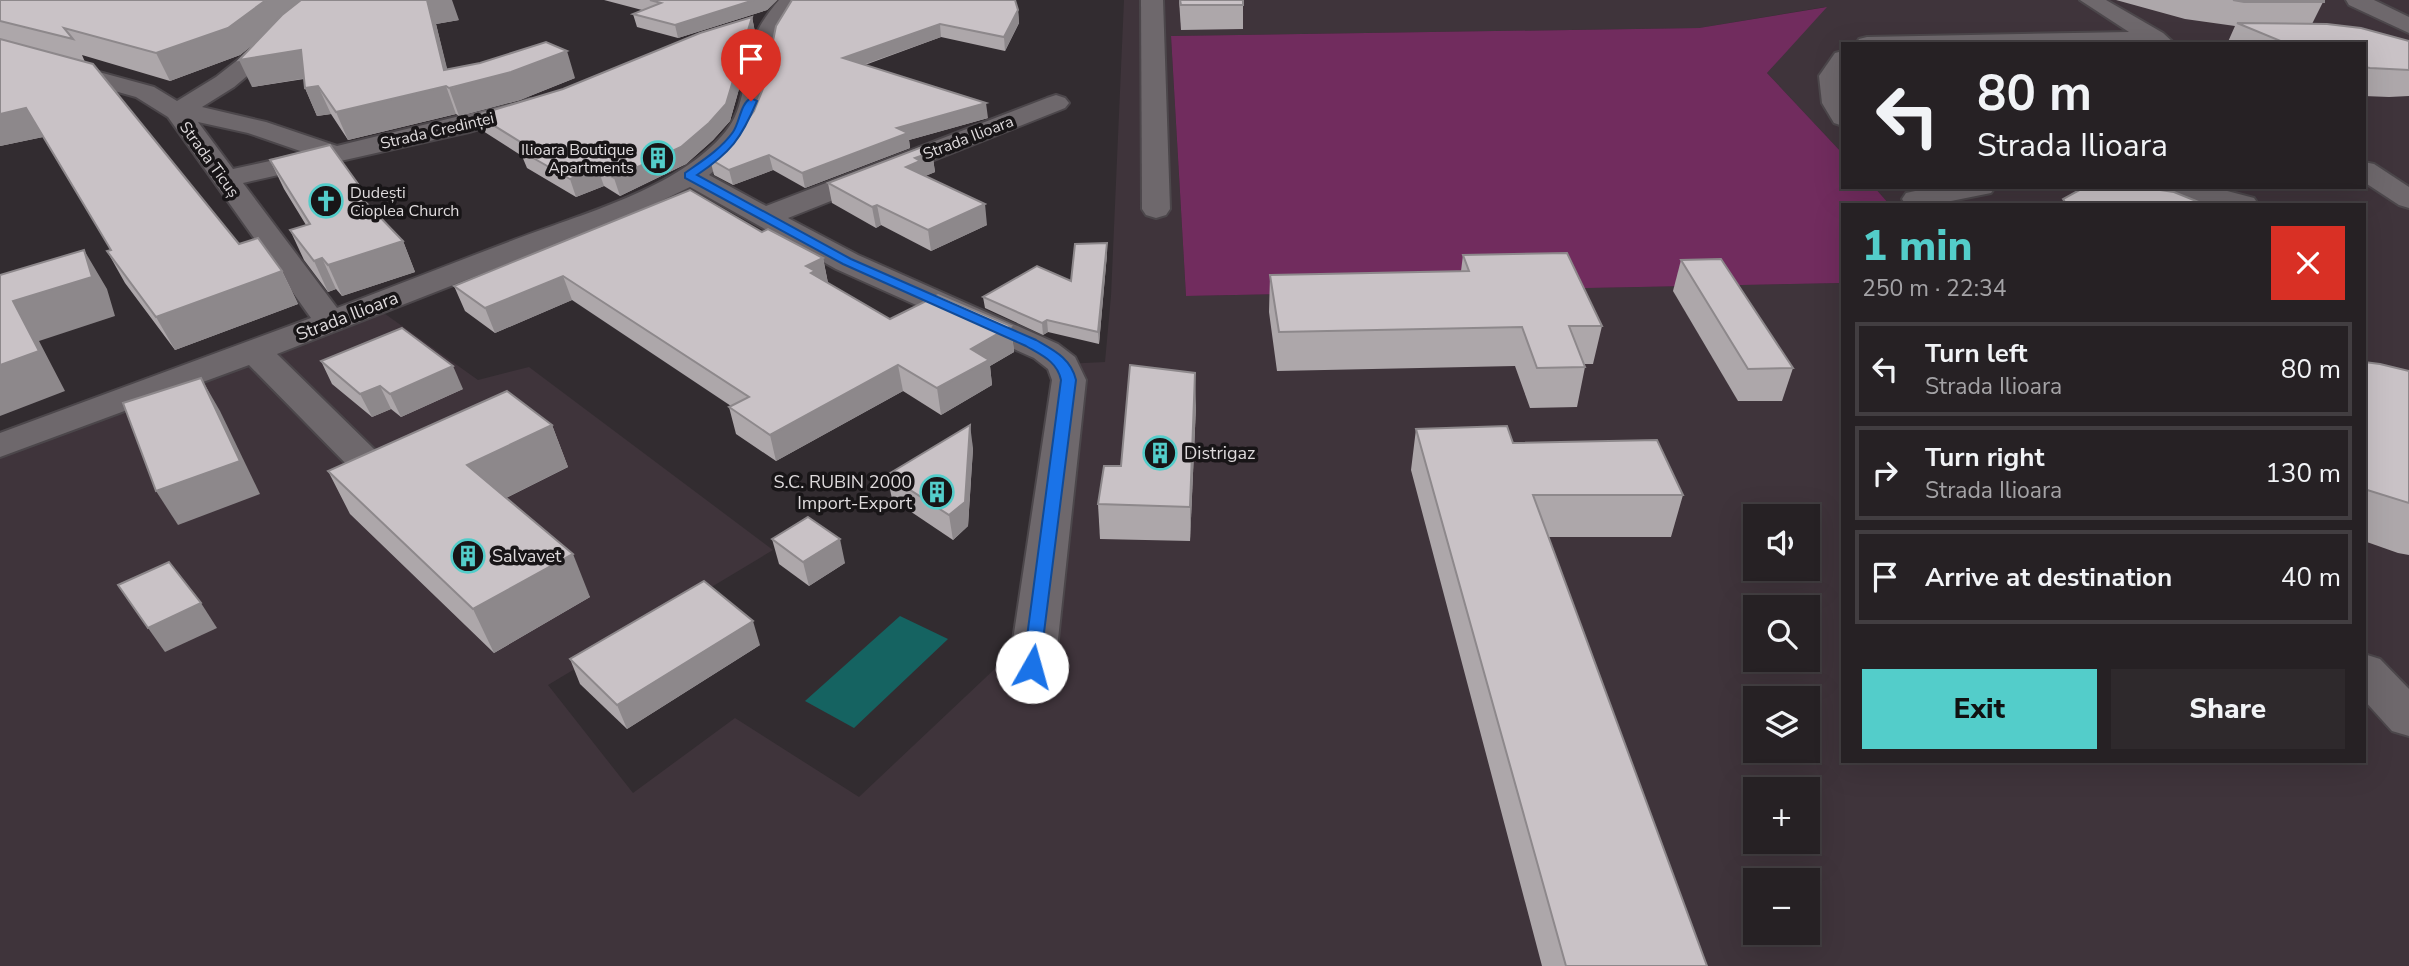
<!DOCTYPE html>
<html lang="en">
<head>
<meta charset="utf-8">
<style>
  :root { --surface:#262124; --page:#2e292c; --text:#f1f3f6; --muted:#a4a3a6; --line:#423e41; --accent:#53cdca }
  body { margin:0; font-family:"Nunito Sans",sans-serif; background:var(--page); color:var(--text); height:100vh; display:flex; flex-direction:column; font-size:26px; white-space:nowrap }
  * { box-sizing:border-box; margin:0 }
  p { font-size:23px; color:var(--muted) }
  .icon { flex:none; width:38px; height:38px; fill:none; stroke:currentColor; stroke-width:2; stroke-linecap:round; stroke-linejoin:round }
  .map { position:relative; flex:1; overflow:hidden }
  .sheet { position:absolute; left:1841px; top:203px; width:525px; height:560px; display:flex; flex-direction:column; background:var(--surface); border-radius:0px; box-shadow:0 7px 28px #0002,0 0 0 2px var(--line) }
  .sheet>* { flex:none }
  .guide { position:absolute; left:1841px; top:42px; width:525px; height:147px; border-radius:0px; box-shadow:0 7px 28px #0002,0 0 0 2px var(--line); background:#262124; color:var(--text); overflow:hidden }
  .controls { position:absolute; left:1743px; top:504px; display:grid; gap:14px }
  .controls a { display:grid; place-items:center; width:77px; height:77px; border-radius:0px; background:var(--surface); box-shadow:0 7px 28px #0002,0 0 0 2px var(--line); font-size:35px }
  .pin { position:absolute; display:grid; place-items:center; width:60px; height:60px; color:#fff; margin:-72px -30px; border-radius:50% 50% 50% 0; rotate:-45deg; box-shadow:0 0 7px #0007 }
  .pin .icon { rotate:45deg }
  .me { position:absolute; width:77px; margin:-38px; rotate:7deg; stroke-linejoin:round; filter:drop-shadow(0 0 5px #0008) }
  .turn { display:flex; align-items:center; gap:24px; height:147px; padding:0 21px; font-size:32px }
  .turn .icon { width:91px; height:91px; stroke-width:2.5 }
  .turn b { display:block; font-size:49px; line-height:60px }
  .round { display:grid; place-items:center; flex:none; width:74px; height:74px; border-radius:0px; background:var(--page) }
  .overview { display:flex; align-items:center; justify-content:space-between; height:119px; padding:0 21px }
  h1 { font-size:42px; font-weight:800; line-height:52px; color:var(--accent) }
  .button { display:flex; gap:14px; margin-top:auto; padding:14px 21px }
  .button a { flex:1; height:80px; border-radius:0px; background:var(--accent); color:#111; font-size:28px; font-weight:800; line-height:80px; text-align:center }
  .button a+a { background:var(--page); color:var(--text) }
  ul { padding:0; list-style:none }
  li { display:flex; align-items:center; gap:21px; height:94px; margin:0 14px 10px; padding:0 7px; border:4px solid var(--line); border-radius:0px }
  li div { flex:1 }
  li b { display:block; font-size:26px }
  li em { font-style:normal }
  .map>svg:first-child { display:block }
  .built { fill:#3f343b; fill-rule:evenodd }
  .green { fill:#712c5e }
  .water { fill:#156361 }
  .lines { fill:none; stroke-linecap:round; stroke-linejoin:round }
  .minor-casing { stroke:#4c474b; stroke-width:4 }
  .minor { fill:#6e686c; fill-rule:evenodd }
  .wall { fill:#ada7aa }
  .shaded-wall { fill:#8d888b }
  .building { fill:#c9c2c6; stroke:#8d888b; stroke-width:2 }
  .route { fill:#1a73e8; stroke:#114b97; stroke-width:2 }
  .labels { text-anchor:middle; stroke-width:7; stroke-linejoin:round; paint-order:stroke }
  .far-street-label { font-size:16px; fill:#dedadc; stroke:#181517 }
  .far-poi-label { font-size:16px; fill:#dedadc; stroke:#181517; text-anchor:end }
  .street-label { font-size:18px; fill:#dedadc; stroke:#181517 }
  .poi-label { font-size:18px; fill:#dedadc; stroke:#181517; text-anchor:start }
</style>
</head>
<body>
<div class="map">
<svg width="2409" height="966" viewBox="0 0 2409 966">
  <rect width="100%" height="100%" fill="#322c30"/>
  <path class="built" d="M1124 0H2409V966H0V446L374 306 478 380 529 367 773 550 548 685 633 793 735 718 859 797 1019 646 1063 364 1105 362 1111 296ZM1825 7 1767 73 1843 154V44H2364V187H1874L1890 205H2364V761H1843V283L1186 296 1171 36 1699 28ZM1755 516H1808V569H1755ZM1755 607H1808V660H1755ZM1755 698H1808V751H1755ZM1755 789H1808V842H1755ZM1755 880H1808V933H1755Z"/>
  <polygon class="green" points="1827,7 1767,73 1843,154 1843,187 1874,187 1890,205 1843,205 1843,283 1186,296 1171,36 1699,28"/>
  <polygon class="water" points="900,616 948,639 854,728 805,701"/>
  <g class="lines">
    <defs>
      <g id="minor">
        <path d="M314 0H338L234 87 202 107 266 122 337 146 530 99 539 102 543 107 539 112 469 132 243 183 337 308C395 286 453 263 511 241 580 214 678 190 726 131 745 108 744 73 752 45 757 28 767 14 779 0H801L787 17 775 43 765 99 757 122 739 149 709 175 766 206 1047 98 1056 95 1065 98 1069 103 1065 108 788 218 858 255 1058 344 1075 357 1086 380 1055 667 1048 679 1032 684 1016 679 1009 667 1052 380 1048 369 1034 358 836 269 690 187 632 215 277 354 378 453 410 451 423 455 429 463 423 471 387 478 354 472 249 365 0 457V433L311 318 168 117 136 97 0 59V45L154 87 177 101 216 77ZM198 122 248 133 306 153 233 169Z"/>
        <polygon points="1141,0 1163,0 1170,209 1166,215 1156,218 1146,215 1142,209"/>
        <polygon points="2080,0 2106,0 2163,33 2175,44 1856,44 1859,39 1867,37 2129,32"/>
        <polygon points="2346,0 2374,0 2409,17 2409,33 2349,5"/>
        <polygon points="1843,51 1843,126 1834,123 1822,103 1819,76 1835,53"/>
        <polygon points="2364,162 2374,164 2409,187 2409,208 2399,205 2364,182"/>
        <polygon points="1934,187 1995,187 1991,193 1931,205 1906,205 1902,199 1906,193"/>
        <polygon points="2163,187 2212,187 2254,198 2258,204 2213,205 2167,193"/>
        <polygon points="2364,654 2380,659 2409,689 2409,736 2392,731 2364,700"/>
      </g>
    </defs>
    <use href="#minor" class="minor-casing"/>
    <use href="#minor" class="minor"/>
  </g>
  <g class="wall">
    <polygon points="0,0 459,20 436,24 447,70 575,78 520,100 459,116 456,114 348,140 331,114 317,116 305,88 304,79 252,87 255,43 240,55 170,81 82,55 85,62 239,244 282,271 298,304 175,350 125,283 107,251 111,250 43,137 0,146"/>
    <polygon points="604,0 777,0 767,10 678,38 637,27 633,14 642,10"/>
    <polygon points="792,0 1018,10 1019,23 1005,51 941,37 865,65 988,118 909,140 910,148 805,188 773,170 733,185 714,175 710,159 738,133 754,111 764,86"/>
    <polygon points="1179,0 1243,0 1243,29 1181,30"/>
    <polygon points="2116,0 2324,0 2312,24 2409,41 2409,96 2389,97 2364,96 2364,44 2227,44 2235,26 2185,19"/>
    <polygon points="752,17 755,32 730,121 713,140 686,164 620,196 604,186 576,197 527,168 522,156 483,131 477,115 563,89"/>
    <polygon points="932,152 935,172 925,176 987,225 931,251 881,225 876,228 832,203 828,183"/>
    <polygon points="270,160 365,202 403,241 415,272 342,296 336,289 328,292 304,260 290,230 306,225 284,189"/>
    <polygon points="762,232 823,258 828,283 890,319 1011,326 1014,352 990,366 992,385 941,415 903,391 776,461 736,434 729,407 731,406 572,300 495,333 465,311 454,286"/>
    <polygon points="1107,243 1107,254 1099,344 1048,332 1043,335 985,308 983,297 1071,281"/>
    <polygon points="1463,255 1602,326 1593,364 1584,364 1585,367 1577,407 1530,408 1515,366 1277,371 1269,312 1270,275 1461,271"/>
    <polygon points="1681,260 1793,368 1782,401 1738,401 1673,291"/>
    <polygon points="321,361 463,389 401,417 391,409 372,417 332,384"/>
    <polygon points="2364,362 2409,371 2409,555 2398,553 2364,541"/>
    <polygon points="1196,406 1190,541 1100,539 1098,504 1121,466"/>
    <polygon points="552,425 568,467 506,498 590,597 494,653 350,514 328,471"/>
    <polygon points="1416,429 1513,443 1683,495 1671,537 1548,537 1707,966 1542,966 1411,470"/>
    <polygon points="973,448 968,526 953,540 892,499 887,475"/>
    <polygon points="772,539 845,563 809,586 779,564"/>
    <polygon points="760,645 627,729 580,684 570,659"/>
  </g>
  <g class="shaded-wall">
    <polygon points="266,0 310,0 240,55 170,81 156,53"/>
    <polygon points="427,0 452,0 459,20 436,24 452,88 567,51 575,78 520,100 459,116 449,88"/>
    <polygon points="754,0 777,0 767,10 678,38 675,25"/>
    <polygon points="1018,10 1019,23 1005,51 1004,37"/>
    <polygon points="752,17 755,32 730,121 713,140 686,164 620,196 614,178"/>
    <polygon points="940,24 941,37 846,71 843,58"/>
    <polygon points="301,50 313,77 252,87 239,60"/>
    <polygon points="318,86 331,114 317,116 305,88"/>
    <polygon points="446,86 456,114 348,140 336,112"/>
    <polygon points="986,103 988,118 909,140 910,148 805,188 802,173 897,128"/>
    <polygon points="26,108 43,137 0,146 0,114"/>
    <polygon points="932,152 935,172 923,177 906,167 915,158"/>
    <polygon points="769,155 773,170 733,185 729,170"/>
    <polygon points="598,169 604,186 576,197 570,179"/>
    <polygon points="358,184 370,213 350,186"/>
    <polygon points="985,204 987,225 931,251 928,230"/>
    <polygon points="877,205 881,225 876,228 872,207"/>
    <polygon points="403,241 415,272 342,296 328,265"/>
    <polygon points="1107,243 1107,254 1099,344 1098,332"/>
    <polygon points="84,250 107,289 115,316 39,341 65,391 0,416 0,365 13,301"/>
    <polygon points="322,258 336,289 328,292 314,261"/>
    <polygon points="823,258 828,283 819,288 806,266"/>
    <polygon points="282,271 298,304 175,350 156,317"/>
    <polygon points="563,276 572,300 495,333 485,308"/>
    <polygon points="1047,320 1048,332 1043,335 1042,323"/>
    <polygon points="1011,326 1014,352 990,366 992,385 941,415 937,388 971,349"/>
    <polygon points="898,365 903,391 776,461 770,435"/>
    <polygon points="453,366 463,389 401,417 390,394"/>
    <polygon points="1195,373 1196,406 1190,541 1190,507"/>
    <polygon points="201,378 220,411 260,494 178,525 156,491"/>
    <polygon points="380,386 391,409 372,417 360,394"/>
    <polygon points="552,425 568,467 486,508 467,465"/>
    <polygon points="970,425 973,448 968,526 953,540 949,515"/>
    <polygon points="840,539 845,563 809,586 803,562"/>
    <polygon points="573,554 590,597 494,653 473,609"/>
    <polygon points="201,603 217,628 165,652 148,628"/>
    <polygon points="753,621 760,645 627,729 617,705"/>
  </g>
  <g class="building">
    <polygon points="0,0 266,0 228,28 156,53 64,28 73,39 0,21"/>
    <polygon points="301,0 427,0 444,70 480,63 546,42 567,51 511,72 449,88 446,86 336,112 318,86 305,88 301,50 239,60 282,15"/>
    <polygon points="650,0 754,0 675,25 633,14 661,3"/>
    <polygon points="792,0 1015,0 1018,10 1004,37 940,24 843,58 986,103 897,128 908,133 802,173 769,155 729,170 710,159 738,133 754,111 764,86 776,26"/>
    <polygon points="1180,0 1243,0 1243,5 1181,5"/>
    <polygon points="2233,0 2324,0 2324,2 2244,2"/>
    <polygon points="752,17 726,104 709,123 681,147 614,178 598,169 570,179 521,151 530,148 477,115 563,89 700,33"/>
    <polygon points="2237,23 2327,24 2361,28 2409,41 2409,70 2370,68 2364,67 2364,44 2288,44"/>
    <polygon points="0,39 93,64 239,244 258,238 282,271 156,317 107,251 111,250 26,108 0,114"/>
    <polygon points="330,145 358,184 350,186 403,241 328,265 322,258 314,261 290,230 310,224 270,160"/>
    <polygon points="922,147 932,152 915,158 920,161 906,167 985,204 928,230 877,205 872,207 828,183"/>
    <polygon points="2091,187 2139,187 2174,192 2206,205 2067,205 2063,199 2083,188"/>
    <polygon points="690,190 762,232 768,229 823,258 806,266 815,271 811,273 890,319 938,295 1011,326 971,349 989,360 937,388 898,365 770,435 729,407 749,397 563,276 485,308 454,286"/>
    <polygon points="1107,243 1098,332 1047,320 1042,323 983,297 1037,266 1071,281 1075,244"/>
    <polygon points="84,250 92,277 13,301 39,351 0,365 0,275"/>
    <polygon points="1567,253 1602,326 1569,326 1585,367 1537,368 1522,327 1279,332 1270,275 1469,271 1463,255"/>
    <polygon points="1721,259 1793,368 1748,369 1681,260"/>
    <polygon points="402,328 453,366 390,394 380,386 360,394 321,361"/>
    <polygon points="2364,362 2380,364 2409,371 2409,503 2364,489"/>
    <polygon points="1130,365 1195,373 1190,507 1098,504 1104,466 1121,466"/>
    <polygon points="201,378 240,461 156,491 123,403"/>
    <polygon points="507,391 552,425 467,465 573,554 473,609 328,471"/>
    <polygon points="970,425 965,502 949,515 887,475"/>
    <polygon points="1507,426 1513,443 1657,440 1683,495 1533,495 1707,966 1566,966 1416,429"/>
    <polygon points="808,517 840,539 803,562 772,539"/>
    <polygon points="169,562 201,603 148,628 118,585"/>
    <polygon points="704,581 753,621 617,705 570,659"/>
  </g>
  <path class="route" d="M751 98 757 101C741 139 731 152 697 175L851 259 1036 340C1053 350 1071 358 1076 380L1039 672H1025L1023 667 1061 380C1057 361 1041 355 1026 346L843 264 685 178V173C702 161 721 149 733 132 740 122 740 104 751 98Z"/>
  <defs>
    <symbol id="building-ring" viewBox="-11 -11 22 22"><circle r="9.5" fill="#181517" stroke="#53cdca" stroke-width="1.5"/><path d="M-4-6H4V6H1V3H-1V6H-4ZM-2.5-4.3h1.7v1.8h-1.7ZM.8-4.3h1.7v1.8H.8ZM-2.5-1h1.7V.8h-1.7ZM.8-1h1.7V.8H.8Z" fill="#53cdca"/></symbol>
    <symbol id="church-ring" viewBox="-11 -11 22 22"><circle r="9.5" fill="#181517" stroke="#53cdca" stroke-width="1.5"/><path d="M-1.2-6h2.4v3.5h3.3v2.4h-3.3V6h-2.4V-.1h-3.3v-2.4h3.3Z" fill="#53cdca"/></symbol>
  </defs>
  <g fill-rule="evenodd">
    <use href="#building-ring" x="639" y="139" width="38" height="38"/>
    <use href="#church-ring" x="307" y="182" width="38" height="38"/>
    <use href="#building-ring" x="1141" y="434" width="38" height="38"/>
    <use href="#building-ring" x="918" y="473" width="38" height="38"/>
    <use href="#building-ring" x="449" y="537" width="38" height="38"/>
  </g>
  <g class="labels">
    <g class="far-street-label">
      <text transform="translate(437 130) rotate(-13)" y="6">Strada Credinței</text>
      <text transform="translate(968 137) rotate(-21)" y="6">Strada Ilioara</text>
      <text transform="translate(210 159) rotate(54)" y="6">Strada Ticuș</text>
    </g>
    <g class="far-poi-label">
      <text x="634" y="155">Ilioara Boutique<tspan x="634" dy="18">Apartments</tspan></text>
      <text x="350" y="198" text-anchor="start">Dudești<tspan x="350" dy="18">Cioplea Church</tspan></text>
    </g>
    <g class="street-label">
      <text transform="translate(347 316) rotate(-21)" y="6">Strada Ilioara</text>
    </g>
    <g class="poi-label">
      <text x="1184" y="459">Distrigaz</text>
      <text x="912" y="488" text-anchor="end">S.C. RUBIN 2000<tspan x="912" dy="21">Import-Export</tspan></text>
      <text x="492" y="562">Salvavet</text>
    </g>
  </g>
</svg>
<div class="controls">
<a><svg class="icon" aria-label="sound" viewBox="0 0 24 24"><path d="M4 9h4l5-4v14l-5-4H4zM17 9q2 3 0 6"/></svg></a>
<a><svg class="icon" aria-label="search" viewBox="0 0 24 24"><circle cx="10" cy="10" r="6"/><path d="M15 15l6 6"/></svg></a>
<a><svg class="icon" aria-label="layers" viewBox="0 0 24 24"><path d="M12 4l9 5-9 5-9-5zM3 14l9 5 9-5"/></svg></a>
<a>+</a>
<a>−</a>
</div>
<div class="pin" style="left:751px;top:101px;background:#d93025"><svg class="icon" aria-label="arrive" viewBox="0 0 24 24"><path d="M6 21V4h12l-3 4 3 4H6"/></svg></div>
<svg class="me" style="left:1032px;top:667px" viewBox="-20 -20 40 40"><circle r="19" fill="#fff"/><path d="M0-13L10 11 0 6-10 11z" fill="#1a73e8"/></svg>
<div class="guide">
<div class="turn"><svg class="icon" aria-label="left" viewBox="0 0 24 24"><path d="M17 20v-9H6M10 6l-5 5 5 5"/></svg><div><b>80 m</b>Strada Ilioara</div></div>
</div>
<section class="sheet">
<div class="overview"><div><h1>1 min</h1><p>250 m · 22:34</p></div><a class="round" style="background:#d93025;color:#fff"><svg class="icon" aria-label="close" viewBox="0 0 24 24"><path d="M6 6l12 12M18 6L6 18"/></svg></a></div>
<ul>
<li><svg class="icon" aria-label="left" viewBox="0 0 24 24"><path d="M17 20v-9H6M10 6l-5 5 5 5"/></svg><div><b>Turn left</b><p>Strada Ilioara</p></div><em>80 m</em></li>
<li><svg class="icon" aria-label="right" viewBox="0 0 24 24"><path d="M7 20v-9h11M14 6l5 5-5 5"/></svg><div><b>Turn right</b><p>Strada Ilioara</p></div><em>130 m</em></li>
<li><svg class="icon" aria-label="arrive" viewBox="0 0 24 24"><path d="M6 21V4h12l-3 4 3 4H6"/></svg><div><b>Arrive at destination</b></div><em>40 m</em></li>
</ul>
<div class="button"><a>Exit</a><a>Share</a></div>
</section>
</div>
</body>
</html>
